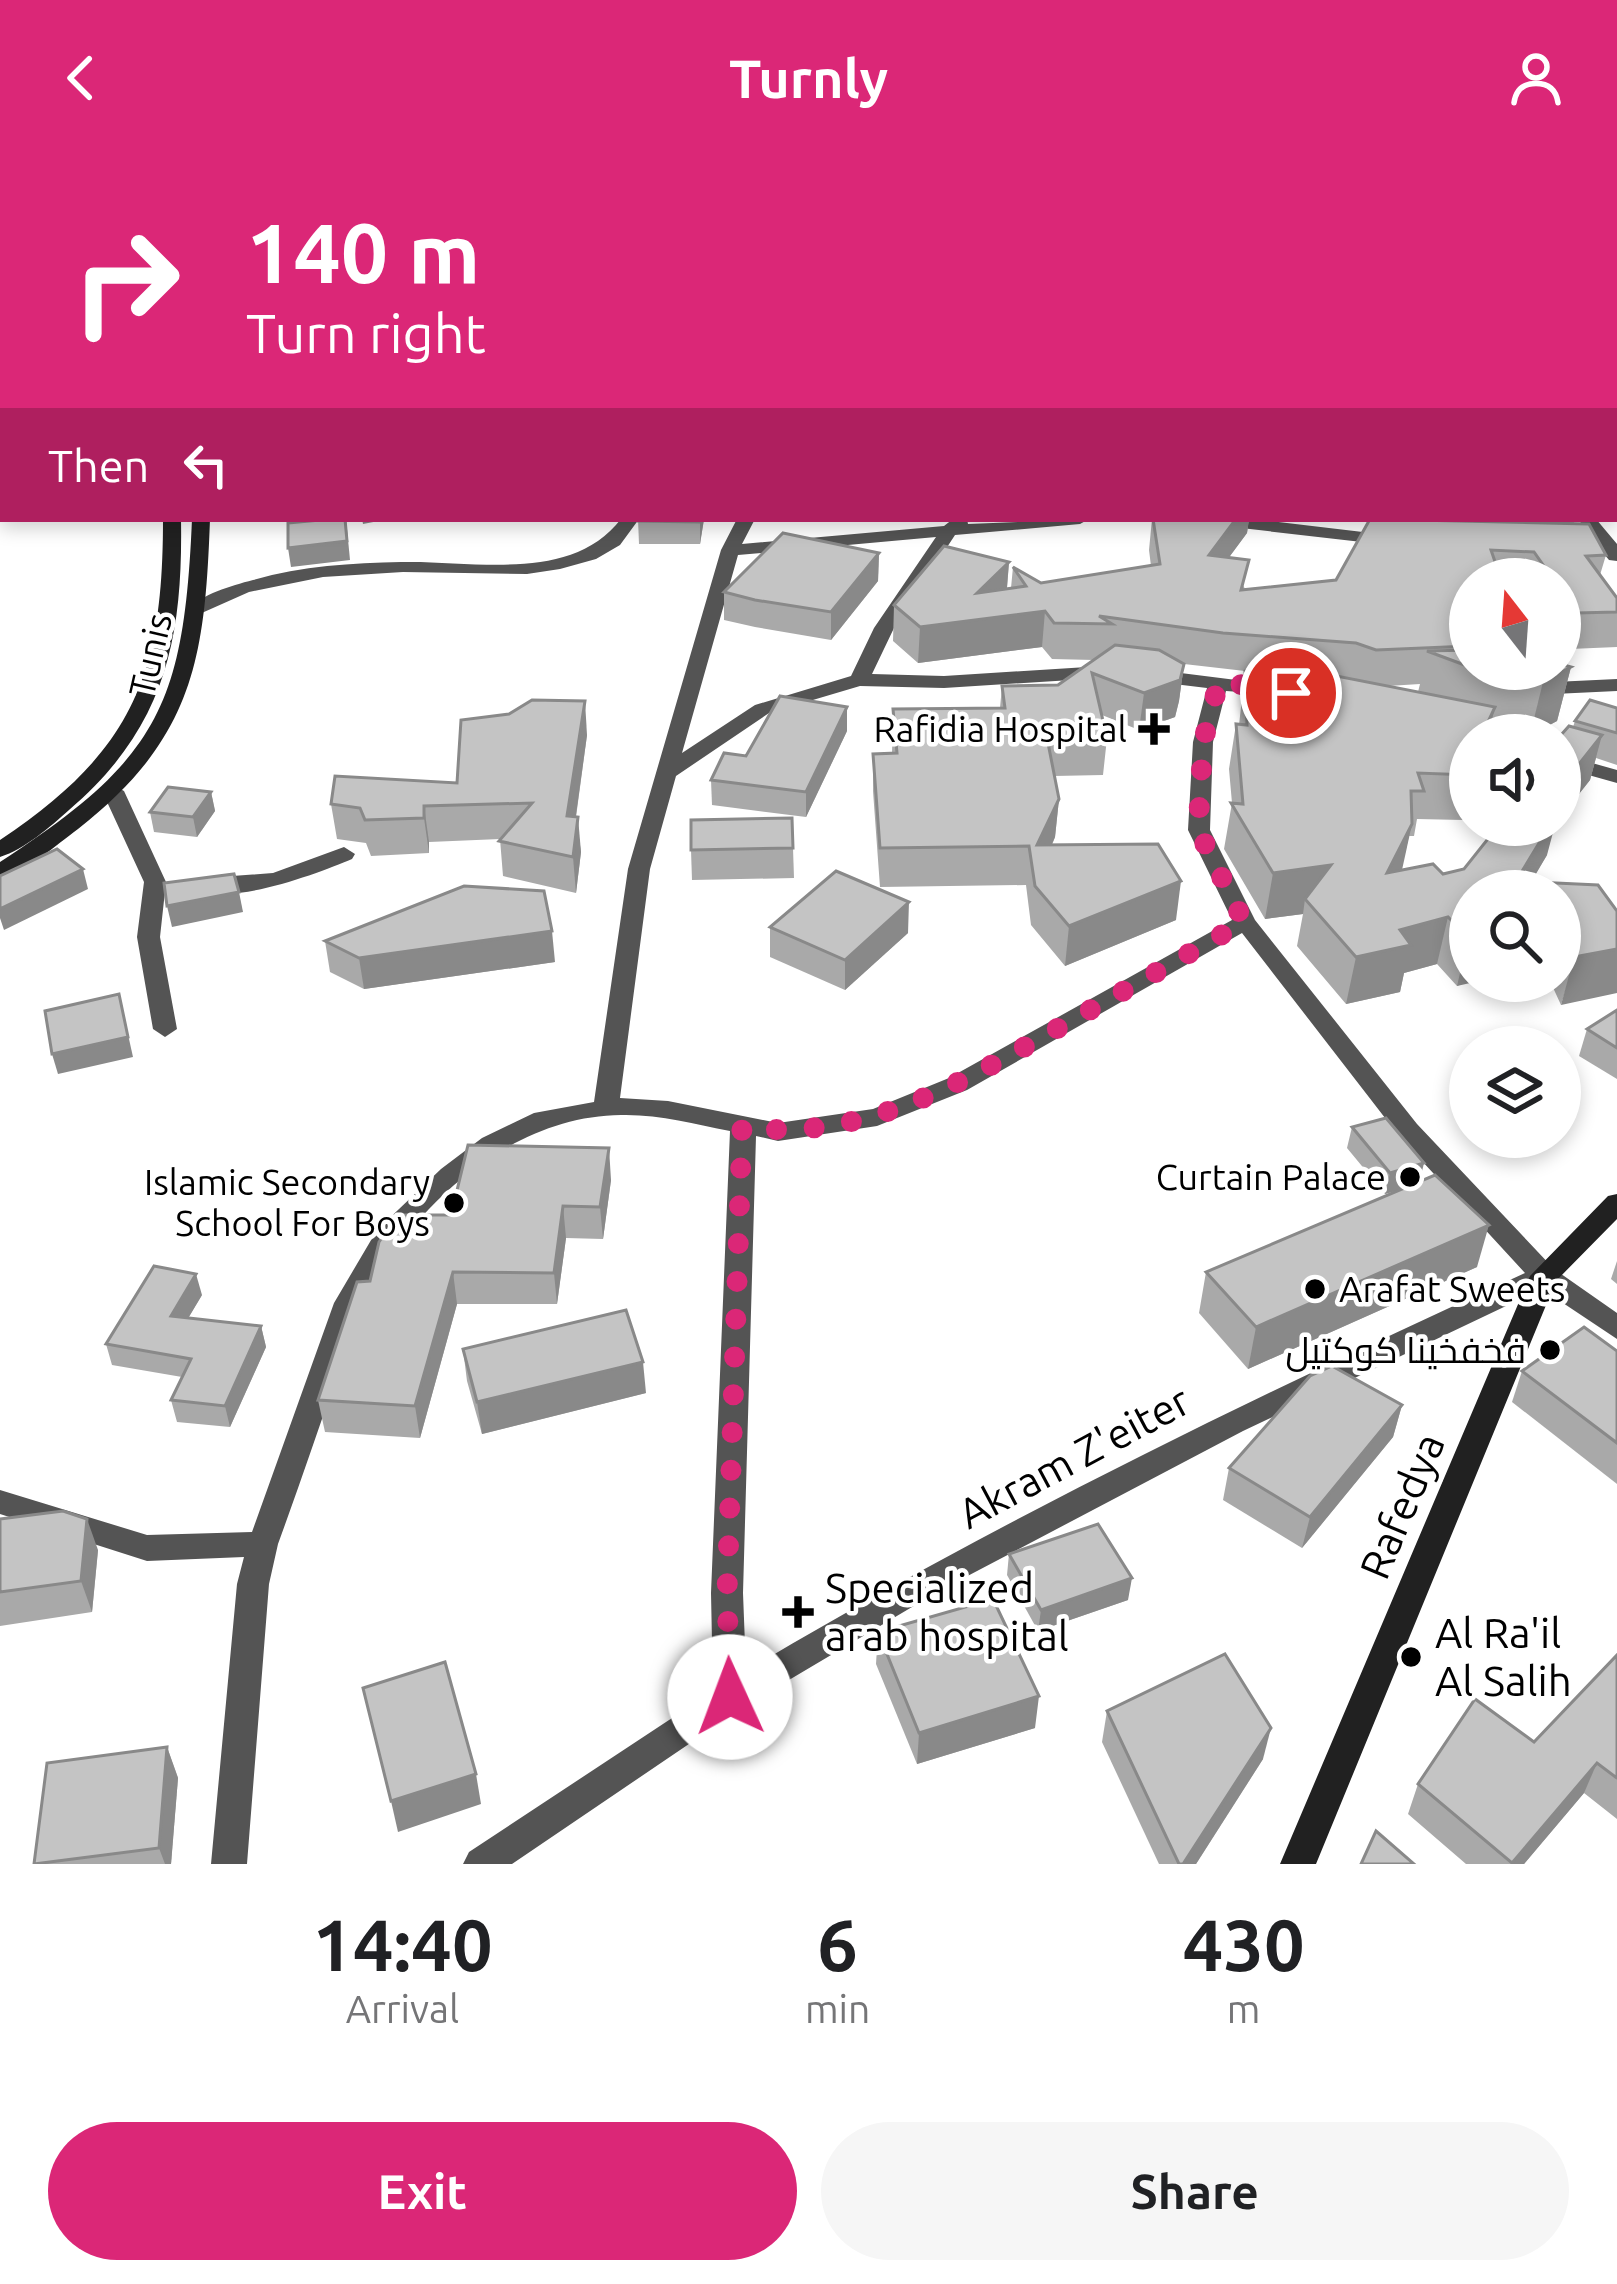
<!DOCTYPE html>
<html lang="en">
<head>
<meta charset="utf-8">
<style>
  :root { --surface:#fff; --page:#f6f6f6; --text:#202124; --muted:#757577; --accent:#db2777 }
  body { margin:0; font-family:Ubuntu,Cairo,sans-serif; background:var(--page); color:var(--text); height:100vh; display:flex; flex-direction:column; font-size:45px; white-space:nowrap }
  * { box-sizing:border-box; margin:0 }
  p { font-size:39px; color:var(--muted) }
  .icon { flex:none; width:66px; height:66px; fill:none; stroke:currentColor; stroke-width:2; stroke-linecap:round; stroke-linejoin:round }
  .map { position:relative; height:1708px; overflow:hidden }
  .drawer { display:flex; flex-direction:column; background:var(--surface); flex:1 }
  .drawer>* { flex:none }
  .banner { position:absolute; left:0px; top:0px; width:1617px; height:366px; box-shadow:0 6px 18px #0003; background:#db2777; color:#fff; overflow:hidden }
  .needle { width:78px; rotate:343deg }
  .fabs { position:absolute; left:1449px; top:402px; display:grid; gap:24px }
  .fabs a { display:grid; place-items:center; width:132px; height:132px; border-radius:50%; background:var(--surface); box-shadow:0 6px 18px #0003; font-size:60px }
  .pin { position:absolute; display:grid; place-items:center; width:102px; height:102px; color:#fff; margin:-51px; border:6px solid #fff; border-radius:50%; box-shadow:0 3px 12px #0007 }
  .me { position:absolute; width:132px; margin:-66px; rotate:358deg; stroke-linejoin:round; filter:drop-shadow(0 0 9px #0008) }
  .turn { display:flex; align-items:center; gap:42px; height:252px; padding:0 48px; font-size:54px }
  .turn .icon { width:156px; height:156px; stroke-width:2.5 }
  .turn b { display:block; font-size:84px; line-height:102px }
  .then { display:flex; align-items:center; height:114px; padding:0 48px; background:#0003; gap:24px; font-size:45px }
  .eta { display:flex; justify-content:space-evenly; align-items:center; height:204px; text-align:center }
  .eta b { font-size:72px; font-weight:700; line-height:84px }
  .button { display:flex; gap:24px; margin-top:auto; padding:24px 48px }
  .button a { flex:1; height:138px; border-radius:72px; background:var(--accent); color:#fff; font-size:48px; font-weight:700; line-height:138px; text-align:center }
  .button a+a { background:var(--page); color:var(--text) }
  header { display:flex; justify-content:space-between; align-items:center; height:156px; padding:0 48px; background:var(--accent); color:#fff; font-size:54px; font-weight:700 }
  .map>svg:first-child { display:block }
  .lines { fill:none; stroke-linecap:round; stroke-linejoin:round }
  .street { fill:#545454; fill-rule:evenodd }
  .secondary { fill:#212121; fill-rule:evenodd }
  .wall { fill:#a9a9a9; fill-rule:evenodd }
  .shaded-wall { fill:#898989 }
  .building { fill:#c4c4c4; stroke:#898989; stroke-width:3 }
  .route { stroke:#db2777; stroke-width:21; stroke-dasharray:0 37.8 }
  .poi-dot { fill:#000; stroke:#fff; stroke-width:4.5 }
  .labels { text-anchor:middle; stroke-width:9; stroke-linejoin:round; paint-order:stroke }
  .street-label { font-size:36px; fill:#000; stroke:#fff }
  .poi-label { font-size:36px; fill:#000; stroke:#fff; text-anchor:end }
  .near-street-label { font-size:42px; fill:#000; stroke:#fff }
  .near-poi-label { font-size:42px; fill:#000; stroke:#fff; text-anchor:start }
</style>
</head>
<body>
<header><svg class="icon" aria-label="back" viewBox="0 0 24 24"><path d="M15 5l-7 7 7 7"/></svg>Turnly<svg class="icon" aria-label="person" viewBox="0 0 24 24"><circle cx="12" cy="8" r="4"/><path d="M4 21q1-7 8-7t8 7"/></svg></header>
<div class="map">
<svg width="1617" height="1708" viewBox="0 0 1617 1708">
  <rect width="100%" height="100%" fill="#fff"/>
  <g class="lines">
    <g class="street">
      <polygon points="675,0 687,0 689,3 677,3"/>
      <polygon points="961,0 973,0 975,3 959,3"/>
      <polygon points="1024,0 1038,0 1040,3 1026,3"/>
      <polygon points="1448,0 1463,0 1465,3 1450,3"/>
      <rect x="0" y="26" width="3" height="8"/>
      <polygon points="3,55 3,67 0,68 0,56"/>
      <polygon points="0,212 3,213 3,223 0,222"/>
      <polygon points="3,269 3,281 0,282 0,270"/>
      <path d="M621 363H639L620 389 596 403 560 413 527 418 403 416 323 421 249 436 195 460 186 454C203 438 230 430 253 424 301 410 352 407 401 406 473 404 571 428 621 363Z"/>
      <path d="M737 363H755L742 388 944 370 953 363H967L968 368 1089 363 1080 368 955 379 894 472 872 518 944 520 1103 510 1113 516 1103 522 944 532 860 530 769 557 676 620 650 713 620 942 668 945 778 967 873 953 949 922 1232 764 1188 674 1193 586 1207 532 1149 525 1139 519 1149 513 1276 529 1283 531V539L1226 535 1213 586 1210 674 1255 764 1417 968 1554 1113 1617 1157V1183L1542 1133 1243 1275 939 1435 742 1552 512 1708H463L469 1696 713 1535 711 1437 730 975C694 968 658 958 621 959 510 960 412 1051 364 1144 351 1168 345 1197 336 1222 317 1278 298 1333 278 1388L269 1428 247 1708H211L237 1428 244 1401 147 1405 0 1358V1334L147 1379 252 1376 334 1147 377 1074 441 1013 482 982 534 957 594 946 628 713 721 394ZM936 381 874 472 851 520 755 549 682 597 738 399ZM1242 777 1399 980 1525 1117C1259 1239 997 1365 746 1515L743 1437 756 980 778 985 877 970 967 934Z"/>
      <polygon points="1197,363 1252,363 1388,379 1397,384 1388,389 1206,368"/>
      <polygon points="1578,363 1596,363 1617,388 1617,405 1609,404 1604,398 1567,396 1567,388 1596,387"/>
      <polygon points="1617,523 1617,535 1533,539 1523,533 1533,527"/>
      <polygon points="1560,598 1617,614 1617,627 1560,611"/>
      <polygon points="113,629 124,635 166,726 160,781 177,873 165,881 153,873 137,781 144,726 102,635"/>
      <path d="M344 691 355 698 352 703C318 717 225 754 194 729L205 722 273 717Z"/>
    </g>
    <g class="secondary">
      <polygon points="181,0 201,0 203,3 183,3"/>
      <path d="M163 363H181C183 484 165 572 69 654 50 671 25 693 0 701V684C133 595 163 520 163 363Z"/>
      <path d="M192 363H210C205 503 194 582 78 673 55 690 27 715 0 723V706C158 603 184 551 192 363Z"/>
      <polygon points="1617,1038 1617,1063 1556,1125 1316,1708 1280,1708 1530,1120 1608,1040"/>
    </g>
  </g>
  <g class="wall">
    <polygon points="1048,0 1164,0 1168,3 1053,3"/>
    <polygon points="1513,0 1617,0 1614,3 1517,3"/>
    <polygon points="1614,36 1617,36 1617,80 1614,78"/>
    <polygon points="3,81 3,138 0,138 0,87"/>
    <polygon points="1614,81 1617,81 1617,365 1614,361"/>
    <polygon points="638,363 704,363 700,388 639,388"/>
    <path d="M1152 363H1249L1247 377 1229 401 1245 433 1336 424 1370 363H1575L1574 367 1606 399 1600 419 1617 442V491L1570 493 1566 508H1562L1571 511 1557 565 1532 579 1489 575 1488 579H1470V635L1463 664 1417 663 1414 680H1409L1401 714 1443 718 1547 699 1531 725 1598 729 1561 849 1550 825H1560V735L1470 825 1457 830 1437 808 1404 817 1400 836 1346 848 1297 790 1303 758 1265 763 1224 693 1232 647 1229 613 1236 568 1239 569 1245 515 1184 508 1179 545 1175 561 1139 574 1102 559 1107 582 1103 619 1054 620 1059 643 1055 681 1052 689 1176 764 1065 810 1031 769 1026 729 880 731 873 635V598H892L893 553 1000 552 1002 530 1058 529 1094 504 1052 503 1042 491 918 507 893 485 894 449 1009 406 1007 433 1011 432 1013 411 1041 427 1151 410 1149 394ZM1470 423H1560V513H1470ZM1420 528 1418 536 1388 530Z"/>
    <polygon points="879,397 878,425 831,484 755,471 724,464 724,436"/>
    <polygon points="1617,552 1617,609 1596,602 1590,624 1560,662 1560,580 1573,571 1575,565"/>
    <polygon points="847,575 806,661 712,649 711,624 746,600"/>
    <polygon points="587,579 576,661 581,696 576,737 503,720 500,683 429,686 429,697 371,700 366,687 337,683 331,648 457,627"/>
    <polygon points="211,636 215,655 197,681 154,676 150,656"/>
    <polygon points="793,692 794,722 692,724 691,694"/>
    <polygon points="770,771 908,777 845,834 770,801"/>
    <polygon points="325,785 555,806 364,833 330,816"/>
    <polygon points="1617,854 1617,923 1579,900 1587,873"/>
    <polygon points="1352,971 1420,1026 1477,1111 1248,1213 1199,1157 1206,1116 1403,1033 1385,1038 1347,992"/>
    <polygon points="611,1024 603,1083 566,1082 557,1148 457,1148 420,1282 325,1276 318,1244 451,1059"/>
    <polygon points="1617,1105 1617,1128 1611,1123"/>
    <polygon points="202,1139 188,1162 261,1170 266,1191 230,1271 177,1266 171,1244 182,1221 112,1209 106,1188"/>
    <polygon points="463,1193 646,1237 482,1278 467,1225"/>
    <polygon points="1617,1195 1617,1328 1512,1246 1522,1215"/>
    <polygon points="1402,1249 1393,1281 1302,1392 1223,1344 1229,1312"/>
    <polygon points="0,1363 98,1394 92,1456 0,1470"/>
    <polygon points="1009,1398 1128,1444 1038,1475 1007,1419"/>
    <polygon points="878,1476 1035,1572 917,1608 876,1508"/>
    <polygon points="1617,1499 1617,1663 1584,1637 1524,1708 1466,1708 1408,1658 1418,1628 1534,1586"/>
    <polygon points="1107,1555 1263,1603 1196,1708 1159,1708 1102,1586"/>
    <polygon points="167,1591 178,1622 171,1708 34,1708"/>
  </g>
  <g class="shaded-wall">
    <polygon points="1552,0 1617,0 1617,16 1614,16 1614,3 1551,3"/>
    <polygon points="346,363 350,404 291,411 288,392"/>
    <polygon points="362,363 389,363 363,368"/>
    <polygon points="700,363 704,363 700,388"/>
    <polygon points="1236,363 1249,363 1247,377 1205,434 1209,399"/>
    <polygon points="879,397 878,425 831,484 831,456"/>
    <polygon points="1009,406 1006,442 1045,455 1042,491 918,507 920,471 977,437"/>
    <polygon points="1184,508 1179,545 1175,561 1139,574 1144,537"/>
    <polygon points="1571,511 1557,565 1530,579 1543,526"/>
    <polygon points="585,545 587,579 571,695 567,660"/>
    <polygon points="847,551 847,575 806,661 806,636"/>
    <polygon points="1495,551 1488,579 1482,579"/>
    <polygon points="1602,579 1590,624 1560,662 1560,632"/>
    <polygon points="211,636 215,655 197,681 193,661"/>
    <polygon points="1059,643 1055,681 1034,728 1037,689"/>
    <polygon points="424,650 429,686 429,697 424,662"/>
    <polygon points="578,661 581,696 576,737 573,701"/>
    <polygon points="1412,668 1402,714 1387,717"/>
    <polygon points="1541,669 1555,669 1547,699 1526,735 1516,725"/>
    <polygon points="1331,709 1305,743 1303,758 1265,763 1273,717"/>
    <polygon points="83,713 88,733 4,774 0,762 0,753"/>
    <polygon points="1181,725 1176,764 1065,810 1069,770"/>
    <polygon points="239,736 243,756 172,771 167,750"/>
    <polygon points="909,746 908,777 845,834 845,804"/>
    <polygon points="1448,761 1437,808 1404,817 1400,836 1346,848 1356,801 1400,774"/>
    <polygon points="552,775 555,806 364,833 359,802"/>
    <polygon points="1468,783 1470,783 1470,825 1479,825 1457,830"/>
    <polygon points="1617,793 1617,837 1561,849 1574,801"/>
    <polygon points="119,838 133,901 58,918 52,898"/>
    <polygon points="609,992 611,1024 603,1083 600,1051"/>
    <polygon points="1424,1007 1419,1028 1385,1038 1390,1017"/>
    <polygon points="563,1050 566,1082 557,1148 554,1117"/>
    <polygon points="1489,1069 1477,1111 1248,1213 1256,1171"/>
    <polygon points="453,1116 457,1148 420,1282 415,1250"/>
    <polygon points="196,1118 202,1139 177,1181 171,1160"/>
    <polygon points="261,1170 266,1191 230,1271 225,1250"/>
    <polygon points="643,1206 646,1237 482,1278 477,1246"/>
    <polygon points="1402,1249 1393,1281 1302,1392 1310,1361"/>
    <polygon points="87,1363 98,1394 92,1456 81,1425"/>
    <polygon points="1132,1422 1128,1444 1038,1475 1041,1454"/>
    <polygon points="1039,1540 1035,1572 917,1608 919,1577"/>
    <polygon points="1271,1572 1263,1603 1196,1708 1183,1708"/>
    <polygon points="167,1591 178,1622 171,1708 165,1708 159,1692"/>
    <polygon points="1597,1607 1584,1637 1524,1708 1511,1708"/>
    <polygon points="476,1618 481,1648 398,1676 391,1645"/>
  </g>
  <g class="building">
    <polygon points="68,0 121,0 119,3 66,3"/>
    <polygon points="640,0 676,0 677,3 640,3"/>
    <polygon points="727,0 772,0 774,3 729,3"/>
    <polygon points="877,0 938,0 942,3 877,3"/>
    <polygon points="1087,0 1164,0 1168,3 1091,3"/>
    <polygon points="3,81 3,118 0,119 0,87"/>
    <polygon points="1614,81 1617,81 1617,117 1614,113"/>
    <polygon points="1614,148 1617,148 1617,223 1614,221"/>
    <polygon points="1614,256 1617,256 1617,304 1614,300"/>
    <polygon points="331,363 345,363 347,385 288,392 288,367"/>
    <polygon points="638,363 700,363 699,366 638,365"/>
    <polygon points="1153,363 1236,363 1209,399 1249,404 1241,434 1336,424 1370,363 1589,368 1606,399 1586,400 1617,442 1617,456 1576,457 1560,434 1560,423 1553,423 1534,396 1491,394 1501,423 1470,423 1470,490 1376,494 1356,487 1223,477 1099,460 1112,468 1054,467 1045,455 920,471 894,449 944,390 1009,406 977,437 1026,430 1013,411 1041,427 1160,408"/>
    <polygon points="783,377 879,397 831,456 755,444 724,436"/>
    <polygon points="1560,456 1576,472 1560,472"/>
    <polygon points="1115,489 1159,494 1184,508 1180,524 1144,537 1092,517 1107,582 1047,582 1059,643 1037,689 1158,688 1181,725 1069,770 1035,730 1029,690 880,692 873,598 897,597 893,553 1005,552 1002,530 1058,529"/>
    <polygon points="1470,494 1470,511 1427,495"/>
    <polygon points="1265,506 1495,551 1482,579 1470,579 1470,619 1418,617 1424,635 1411,635 1412,668 1387,717 1433,708 1443,718 1464,713 1499,669 1550,669 1516,725 1598,729 1617,755 1617,793 1574,801 1560,772 1560,735 1470,735 1470,783 1448,761 1400,774 1411,789 1356,801 1305,743 1331,709 1273,717 1231,647 1243,648 1236,568 1247,569 1245,515"/>
    <polygon points="1560,508 1571,511 1543,526 1489,518 1474,513 1560,513"/>
    <polygon points="780,540 847,551 806,636 711,624 724,597 746,600"/>
    <polygon points="532,544 585,545 567,660 578,661 573,701 499,685 532,647 424,650 424,662 365,664 360,652 331,648 335,620 457,627 461,564 509,558"/>
    <polygon points="1590,544 1617,552 1617,577 1575,565"/>
    <polygon points="1569,570 1602,579 1560,632 1560,580"/>
    <polygon points="168,631 211,636 193,661 150,656"/>
    <polygon points="792,662 793,692 691,694 691,664"/>
    <polygon points="57,693 83,713 0,753 0,720"/>
    <polygon points="836,715 909,746 845,804 770,771"/>
    <polygon points="234,718 239,736 167,750 164,727"/>
    <polygon points="464,730 544,735 552,775 359,802 325,785"/>
    <polygon points="119,838 128,881 52,898 45,855"/>
    <polygon points="1617,854 1617,892 1587,873"/>
    <polygon points="1386,962 1424,1007 1390,1017 1352,971"/>
    <polygon points="468,989 609,992 600,1051 563,1050 554,1117 453,1116 415,1250 318,1244 357,1126 370,1125 379,1086 398,1059 451,1059"/>
    <polygon points="1435,1019 1489,1069 1256,1171 1206,1116"/>
    <polygon points="154,1110 196,1118 171,1160 261,1170 225,1250 171,1244 191,1203 106,1188"/>
    <polygon points="626,1154 643,1206 477,1246 463,1193"/>
    <polygon points="1584,1171 1617,1195 1617,1287 1522,1215"/>
    <polygon points="1332,1210 1402,1249 1310,1361 1229,1312 1310,1220"/>
    <polygon points="63,1355 87,1363 81,1425 0,1436 0,1363"/>
    <polygon points="1098,1368 1132,1422 1041,1454 1009,1398"/>
    <polygon points="993,1443 1039,1540 919,1577 878,1476"/>
    <polygon points="1225,1498 1271,1572 1183,1708 1179,1708 1107,1555"/>
    <polygon points="1617,1499 1617,1622 1597,1607 1512,1707 1418,1628 1475,1543 1534,1586"/>
    <polygon points="445,1506 476,1618 391,1645 363,1532"/>
    <polygon points="167,1591 159,1692 34,1708 47,1607"/>
    <polygon points="1376,1675 1414,1708 1361,1708"/>
  </g>
  <g class="lines">
    <path class="route" d="M730 1541 727 1437 742 971C862 987 960 927 1060 871 1122 836 1183 801 1244 766L1198 674 1203 586 1219 525 1291 537"/>
  </g>
  <g class="poi-dot">
    <path d="M1148 555h12v12h12v12h-12v12h-12v-12h-12v-12h12z"/>
    <circle cx="1410" cy="1021" r="12"/>
    <circle cx="454" cy="1047" r="12"/>
    <circle cx="1315" cy="1133" r="12"/>
    <circle cx="1550" cy="1194" r="12"/>
    <path d="M792 1438h12v12h12v12h-12v12h-12v-12h-12v-12h12z"/>
    <circle cx="1411" cy="1501" r="12"/>
  </g>
  <g class="labels">
    <g class="street-label">
      <text transform="translate(150 499) rotate(-77)" y="13">Tunis</text>
    </g>
    <g class="poi-label">
      <text x="1127" y="586">Rafidia Hospital</text>
      <text x="1386" y="1034">Curtain Palace</text>
      <text x="430" y="1039">Islamic Secondary<tspan x="430" dy="41">School For Boys</tspan></text>
      <text x="1339" y="1146" text-anchor="start">Arafat Sweets</text>
      <text x="1526" y="1207">فخفخينا كوكتيل</text>
    </g>
    <g class="near-street-label">
      <text transform="translate(1074 1301) rotate(-28)" y="15">Akram Z'eiter</text>
      <text transform="translate(1402 1350) rotate(-67)" y="15">Rafedya</text>
    </g>
    <g class="near-poi-label">
      <text x="825" y="1447">Specialized<tspan x="825" dy="48">arab hospital</tspan></text>
      <text x="1435" y="1492">Al Ra'il<tspan x="1435" dy="48">Al Salih</tspan></text>
    </g>
  </g>
</svg>
<div class="fabs">
<a><svg class="needle" viewBox="-14 -14 28 28"><path d="M0-13l5 13h-10z" fill="#e53935"/><path d="M0 13l5-13h-10z" fill="#757577"/></svg></a>
<a><svg class="icon" aria-label="sound" viewBox="0 0 24 24"><path d="M4 9h4l5-4v14l-5-4H4zM17 9q2 3 0 6"/></svg></a>
<a><svg class="icon" aria-label="search" viewBox="0 0 24 24"><circle cx="10" cy="10" r="6"/><path d="M15 15l6 6"/></svg></a>
<a><svg class="icon" aria-label="layers" viewBox="0 0 24 24"><path d="M12 4l9 5-9 5-9-5zM3 14l9 5 9-5"/></svg></a>
</div>
<div class="pin" style="left:1291px;top:537px;background:#d93025"><svg class="icon" aria-label="arrive" viewBox="0 0 24 24"><path d="M6 21V4h12l-3 4 3 4H6"/></svg></div>
<svg class="me" style="left:730px;top:1541px" viewBox="-20 -20 40 40"><circle r="19" fill="#fff"/><path d="M0-13L10 11 0 6-10 11z" fill="#db2777"/></svg>
<div class="banner">
<div class="turn"><svg class="icon" aria-label="right" viewBox="0 0 24 24"><path d="M7 20v-9h11M14 6l5 5-5 5"/></svg><div><b>140 m</b>Turn right</div></div>
<div class="then">Then<svg class="icon" aria-label="left" viewBox="0 0 24 24"><path d="M17 20v-9H6M10 6l-5 5 5 5"/></svg></div>
</div>
</div>
<section class="drawer">
<div class="eta">
<div><b>14:40</b><p>Arrival</p></div>
<div><b>6</b><p>min</p></div>
<div><b>430</b><p>m</p></div>
</div>
<div class="button"><a>Exit</a><a>Share</a></div>
</section>
</body>
</html>
